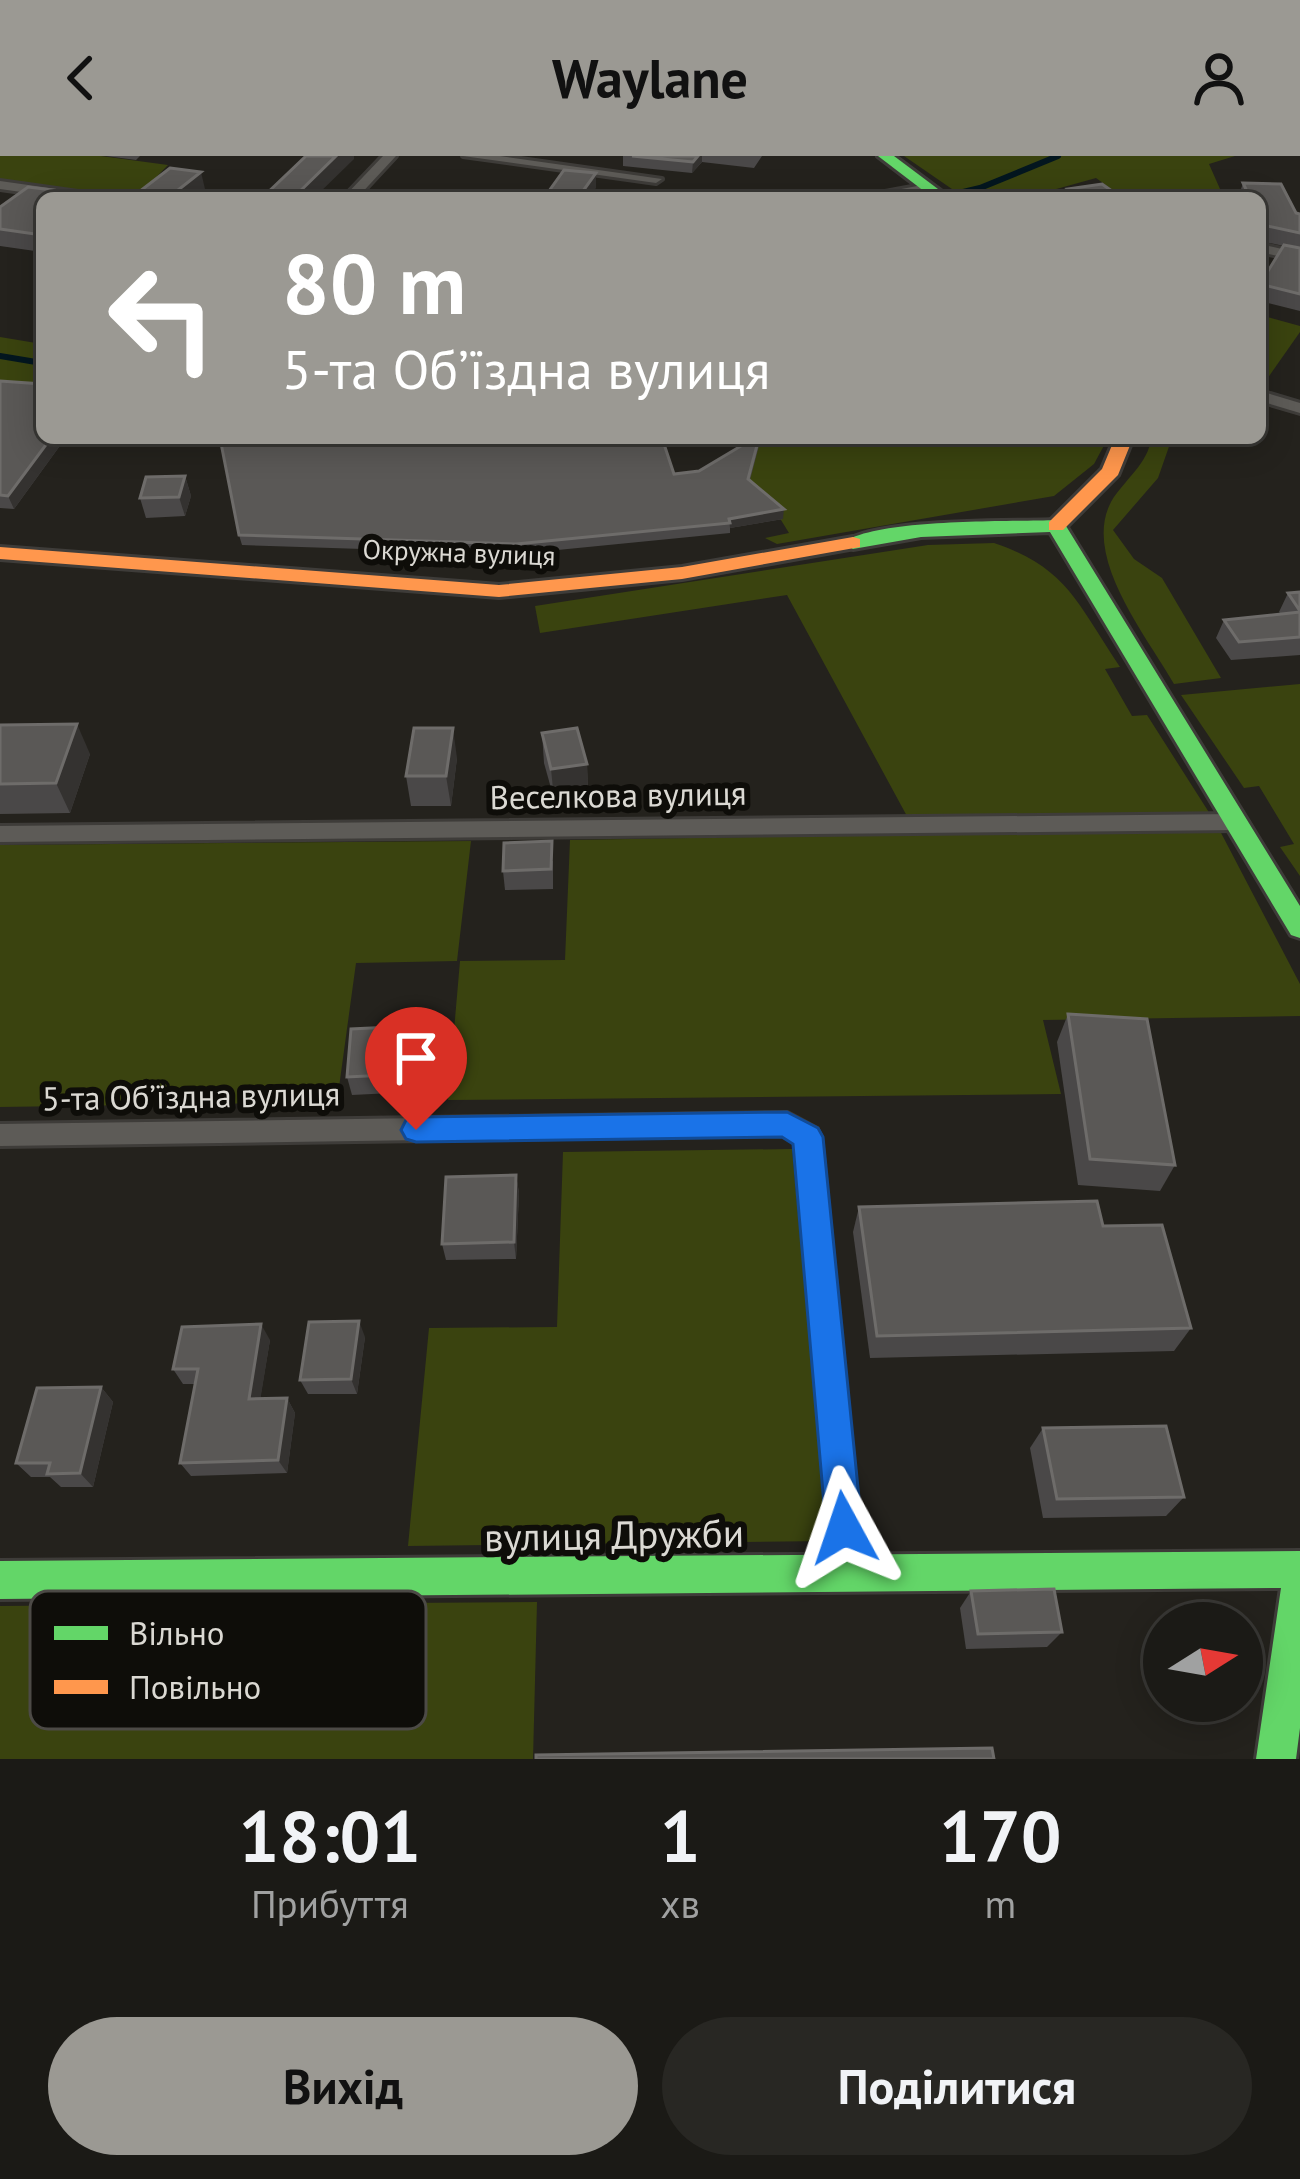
<!DOCTYPE html>
<html lang="uk">
<head>
<meta charset="utf-8">
<style>
  :root { --surface:#1b1a16; --page:#282723; --text:#f1f3f6; --muted:#a0a1a1; --line:#393835; --accent:#9b9993 }
  body { margin:0; font-family:"PT Sans",sans-serif; background:var(--page); color:var(--text); height:100vh; display:flex; flex-direction:column; font-size:45px; white-space:nowrap }
  * { box-sizing:border-box; margin:0 }
  p { font-size:39px; color:var(--muted) }
  .icon { flex:none; width:66px; height:66px; fill:none; stroke:currentColor; stroke-width:2; stroke-linecap:round; stroke-linejoin:round }
  .map { position:relative; height:1603px; overflow:hidden }
  .panel { display:flex; flex-direction:column; background:var(--surface); flex:1 }
  .panel>* { flex:none }
  .top-card { position:absolute; left:36px; top:36px; width:1230px; height:252px; border-radius:18px; box-shadow:0 6px 30px #0003,0 0 0 3px var(--line); background:#9b9993; color:#fff; overflow:hidden }
  .needle { width:78px; rotate:79deg }
  .tools { position:absolute; left:1143px; top:1446px; display:grid; gap:24px }
  .tools a { display:grid; place-items:center; width:120px; height:120px; border-radius:50%; background:var(--surface); box-shadow:0 6px 30px #0003,0 0 0 3px var(--line); font-size:60px }
  .pin { position:absolute; display:grid; place-items:center; width:102px; height:102px; color:#fff; margin:-123px -51px; border-radius:50% 50% 50% 0; rotate:-45deg; box-shadow:0 0 12px #0007 }
  .pin .icon { rotate:45deg }
  .me { position:absolute; width:132px; margin:-66px; rotate:355deg; stroke-linejoin:round; filter:drop-shadow(0 0 9px #0008) }
  .turn { display:flex; align-items:center; gap:42px; height:252px; padding:0 48px; font-size:54px }
  .turn .icon { width:156px; height:156px; stroke-width:2.5 }
  .turn b { display:block; font-size:84px; line-height:102px }
  .eta { display:flex; justify-content:space-evenly; align-items:center; height:204px; text-align:center }
  .eta b { font-size:72px; font-weight:700; line-height:84px }
  .cta { display:flex; gap:24px; margin-top:auto; padding:24px 48px }
  .cta a { flex:1; height:138px; border-radius:72px; background:var(--accent); color:#111; font-size:48px; font-weight:700; line-height:138px; text-align:center }
  .cta a+a { background:var(--page); color:var(--text) }
  header { display:flex; justify-content:space-between; align-items:center; height:156px; padding:0 48px; background:var(--accent); color:#111; font-size:54px; font-weight:700 }
  .map>svg:first-child { display:block }
  .green { fill:#3a430f }
  .lines { fill:none; stroke-linecap:round; stroke-linejoin:round }
  .stream { stroke:#03161f; stroke-width:6 }
  .street-casing { stroke:#3e3c39; stroke-width:6 }
  .fast-casing { stroke:#3e3c39; stroke-width:6 }
  .slow-casing { stroke:#3e3c39; stroke-width:6 }
  .street { fill:#5d5b57; fill-rule:evenodd }
  .fast { fill:#63d668; fill-rule:evenodd }
  .slow { fill:#ff974d; fill-rule:evenodd }
  .wall { fill:#4a4848 }
  .shaded-wall { fill:#343230 }
  .building { fill:#5a5856; stroke:#6e6c6a; stroke-width:3 }
  .route { fill:#1a73e8; stroke:#114b97; stroke-width:3 }
  .labels { text-anchor:middle; stroke-width:12; stroke-linejoin:round; paint-order:stroke }
  .far-street-label { font-size:27px; fill:#dbd9d3; stroke:#0e0d09 }
  .street-label { font-size:33px; fill:#dbd9d3; stroke:#0e0d09 }
  .near-street-label { font-size:39px; fill:#dbd9d3; stroke:#0e0d09 }
  .key { fill:#0e0d09; stroke:#4c4a46; stroke-width:3 }
  .key-label { font-size:33px; fill:#dbd9d3 }
</style>
</head>
<body>
<header><svg class="icon" aria-label="back" viewBox="0 0 24 24"><path d="M15 5l-7 7 7 7"/></svg>Waylane<svg class="icon" aria-label="person" viewBox="0 0 24 24"><circle cx="12" cy="8" r="4"/><path d="M4 21q1-7 8-7t8 7"/></svg></header>
<div class="map">
<svg width="1300" height="1603" viewBox="0 0 1300 1603">
  <rect width="100%" height="100%" fill="#24221d"/>
  <g class="green">
    <polygon points="0,0 101,0 168,9 136,42 0,23"/>
    <polygon points="904,0 1235,0 1209,8 1224,42 1124,42 1096,22 1024,42 965,42"/>
    <polygon points="1260,159 1300,170 1300,176 1260,233"/>
    <polygon points="0,181 42,188 42,232 0,229"/>
    <polygon points="761,282 1108,282 1094,308 1054,340 777,388 765,382 789,377 773,351 732,320"/>
    <path d="M1151 282H1172L1158 322 1113 374 1134 403 1162 422 1221 522 1174 528C1146 479 1082 401 1111 346 1123 325 1149 307 1151 282Z"/>
    <path d="M994 387C1068 412 1078 449 1120 511L1105 513 1132 560 1147 559 1210 658 908 662 787 439 540 477 535 450 928 389Z"/>
    <polygon points="1300,528 1300,720 1280,691 1294,688 1259,630 1244,632 1181,539"/>
    <polygon points="1219,673 1300,828 1300,860 1043,864 1061,938 448,944 460,805 565,804 570,684"/>
    <polygon points="471,685 457,805 356,807 337,946 0,951 0,689"/>
    <polygon points="792,993 828,1385 408,1390 429,1172 557,1171 563,996"/>
    <polygon points="537,1446 533,1603 0,1603 0,1450"/>
  </g>
  <g class="lines">
    <g class="stream">
      <polyline points="938,42 980,32 1058,0"/>
      <polyline points="0,200 42,207"/>
    </g>
    <defs>
      <g id="street">
        <polygon points="383,0 396,0 357,42 343,42"/>
        <polygon points="463,0 500,0 662,23 656,27"/>
        <polygon points="0,25 92,38 99,42 64,42 0,33"/>
        <polygon points="928,28 934,32 933,35 887,42 853,42"/>
        <polygon points="1260,88 1300,97 1300,105 1260,96"/>
        <polygon points="1260,235 1300,247 1300,257 1260,245"/>
        <polygon points="1237,658 1248,666 1237,674 0,686 0,670"/>
        <polygon points="787,957 817,973 821,981 864,1415 860,1427 848,1431 836,1427 832,1415 795,987 783,979 0,990 0,968"/>
      </g>
      <g id="fast">
        <polygon points="878,0 894,0 950,42 933,42"/>
        <path d="M1056 364 1066 370 1300 750V782L1291 779 1050 376 921 381 853 393 843 387C876 362 1010 366 1056 364Z"/>
        <polygon points="1300,1395 1300,1572 1296,1603 1256,1603 1281,1432 0,1443 0,1405"/>
      </g>
      <g id="slow">
        <polygon points="1115,282 1133,282 1118,319 1063,374 1049,374 1049,366 1102,313"/>
        <polygon points="853,381 860,383 860,391 682,423 499,441 0,403 0,391 499,429 682,411"/>
      </g>
    </defs>
    <use href="#street" class="street-casing"/>
    <use href="#fast" class="fast-casing"/>
    <use href="#slow" class="slow-casing"/>
    <use href="#street" class="street"/>
    <use href="#fast" class="fast"/>
    <use href="#slow" class="slow"/>
  </g>
  <g class="wall">
    <polygon points="106,0 140,0 136,4"/>
    <polygon points="623,0 762,0 754,12 702,6 692,17 623,10"/>
    <polygon points="1243,27 1300,58 1300,155 1260,145 1260,126 1284,90 1260,85 1260,42 1238,42"/>
    <polygon points="1068,33 1122,42 1066,42"/>
    <polygon points="42,42 42,96 0,90 0,51"/>
    <polygon points="0,225 42,282 59,291 14,353 0,352"/>
    <polygon points="707,282 761,282 750,324 783,363 730,372 730,377 517,398 242,389 239,379 699,315 740,291"/>
    <polygon points="185,320 191,340 185,360 146,362 140,342"/>
    <polygon points="1300,436 1300,499 1231,504 1216,482 1224,464 1281,458 1279,456 1288,437"/>
    <polygon points="0,569 90,598 70,657 0,658"/>
    <polygon points="542,577 587,608 588,637 554,643 544,607"/>
    <polygon points="457,602 451,650 411,650 406,620"/>
    <polygon points="553,705 553,733 505,734 503,715"/>
    <polygon points="1068,858 1175,1009 1160,1035 1078,1029 1057,886"/>
    <polygon points="396,890 392,937 352,939 347,921"/>
    <polygon points="516,1019 519,1037 516,1103 446,1104 442,1088"/>
    <polygon points="859,1051 1103,1070 1191,1172 1174,1195 870,1202 853,1076"/>
    <polygon points="365,1181 357,1238 308,1238 300,1224"/>
    <polygon points="270,1184 260,1243 287,1242 295,1257 287,1317 191,1320 180,1307 195,1228 183,1228 173,1213"/>
    <polygon points="101,1231 113,1246 93,1331 61,1331 50,1321 31,1321 16,1307"/>
    <polygon points="1043,1272 1184,1341 1166,1360 1043,1362 1030,1292"/>
    <polygon points="971,1435 1062,1476 1047,1491 966,1493 960,1452"/>
  </g>
  <g class="shaded-wall">
    <polygon points="336,0 354,0 354,3 314,42 293,42"/>
    <polygon points="698,0 702,0 702,6 692,17 693,6"/>
    <polygon points="201,16 205,33 193,42 168,42"/>
    <polygon points="596,17 596,32 590,42 578,42"/>
    <polygon points="42,275 42,282 55,282 59,291 14,353 8,340"/>
    <polygon points="185,320 191,340 185,360 179,341"/>
    <polygon points="784,353 783,363 730,372 729,363"/>
    <polygon points="77,568 90,598 70,657 56,627"/>
    <polygon points="453,572 457,602 451,650 446,620"/>
    <polygon points="587,608 588,637 554,643 551,613"/>
    <polygon points="391,871 396,890 392,937 387,919"/>
    <polygon points="516,1019 519,1037 516,1103 514,1086"/>
    <polygon points="359,1165 365,1181 357,1238 351,1223"/>
    <polygon points="261,1168 270,1184 258,1258 249,1243"/>
    <polygon points="101,1231 113,1246 93,1331 80,1317"/>
    <polygon points="287,1242 295,1257 287,1317 278,1304"/>
  </g>
  <g class="building">
    <polygon points="306,0 336,0 293,42 262,42"/>
    <polygon points="632,0 698,0 693,6"/>
    <polygon points="170,12 201,16 168,42 131,42"/>
    <polygon points="564,14 596,17 578,42 544,42"/>
    <polygon points="1243,27 1281,28 1296,57 1300,58 1300,77 1263,69 1260,62 1260,42 1250,42"/>
    <polygon points="1102,28 1122,42 1080,42 1068,33"/>
    <polygon points="28,31 118,42 42,42 42,79 0,73 0,51"/>
    <polygon points="1284,89 1300,92 1300,138 1260,128"/>
    <polygon points="0,225 42,228 42,275 40,277 42,277 42,282 51,282 8,340 0,339"/>
    <polygon points="220,282 662,282 674,318 699,315 751,284 745,282 759,282 748,323 784,353 729,363 730,367 516,388 239,379"/>
    <polygon points="185,320 179,341 140,342 146,321"/>
    <polygon points="1300,436 1300,455 1288,437"/>
    <polygon points="1300,456 1300,481 1239,486 1224,464"/>
    <polygon points="77,568 56,627 0,628 0,569"/>
    <polygon points="414,572 453,572 446,620 406,620"/>
    <polygon points="577,572 587,608 551,613 542,577"/>
    <polygon points="552,685 551,713 503,715 504,687"/>
    <polygon points="1068,858 1147,863 1175,1009 1090,1003"/>
    <polygon points="391,871 387,919 347,921 351,873"/>
    <polygon points="516,1019 514,1086 442,1088 446,1021"/>
    <polygon points="1097,1045 1103,1070 1162,1069 1191,1172 877,1180 859,1051"/>
    <polygon points="359,1165 351,1223 300,1224 309,1166"/>
    <polygon points="261,1168 249,1243 287,1242 278,1304 180,1307 198,1213 173,1213 182,1171"/>
    <polygon points="101,1231 80,1317 47,1318 50,1307 16,1307 37,1232"/>
    <polygon points="1166,1270 1184,1341 1057,1343 1043,1272"/>
    <polygon points="1054,1433 1062,1476 978,1478 971,1435"/>
    <polygon points="992,1592 994,1603 536,1603 536,1599"/>
  </g>
  <polygon class="route" points="787,956 818,972 823,981 862,1372 857,1385 844,1390 831,1385 826,1372 793,988 782,981 416,986 406,983 401,974 406,964 416,961"/>
  <g class="labels">
    <g class="far-street-label">
      <text transform="translate(459 397) rotate(2)" y="9">Окружна вулиця</text>
    </g>
    <g class="street-label">
      <text transform="translate(618 639) rotate(-1)" y="12">Веселкова вулиця</text>
      <text transform="translate(191 940) rotate(-1)" y="12">5-та Обʼїздна вулиця</text>
    </g>
    <g class="near-street-label">
      <text transform="translate(614 1379) rotate(-1)" y="14">вулиця Дружби</text>
    </g>
  </g>
  <rect x="30" y="1435" width="396" height="138" rx="18" class="key"/>
  <rect x="54" y="1470" width="54" height="14" fill="#63d668"/>
  <rect x="54" y="1524" width="54" height="14" fill="#ff974d"/>
  <g class="key-label">
    <text x="129" y="1489">Вільно</text>
    <text x="129" y="1543">Повільно</text>
  </g>
</svg>
<div class="tools">
<a><svg class="needle" viewBox="-14 -14 28 28"><path d="M0-13l5 13h-10z" fill="#e53935"/><path d="M0 13l5-13h-10z" fill="#a0a1a1"/></svg></a>
</div>
<div class="pin" style="left:416px;top:974px;background:#d93025"><svg class="icon" aria-label="arrive" viewBox="0 0 24 24"><path d="M6 21V4h12l-3 4 3 4H6"/></svg></div>
<svg class="me" style="left:844px;top:1372px" viewBox="-20 -20 40 40"><path d="M0-17L14 15 0 8-14 15z" fill="#1a73e8" stroke="#fff" stroke-width="4"/></svg>
<div class="top-card">
<div class="turn"><svg class="icon" aria-label="left" viewBox="0 0 24 24"><path d="M17 20v-9H6M10 6l-5 5 5 5"/></svg><div><b>80 m</b>5-та Обʼїздна вулиця</div></div>
</div>
</div>
<section class="panel">
<div class="eta">
<div><b>18:01</b><p>Прибуття</p></div>
<div><b>1</b><p>хв</p></div>
<div><b>170</b><p>m</p></div>
</div>
<div class="cta"><a>Вихід</a><a>Поділитися</a></div>
</section>
</body>
</html>
